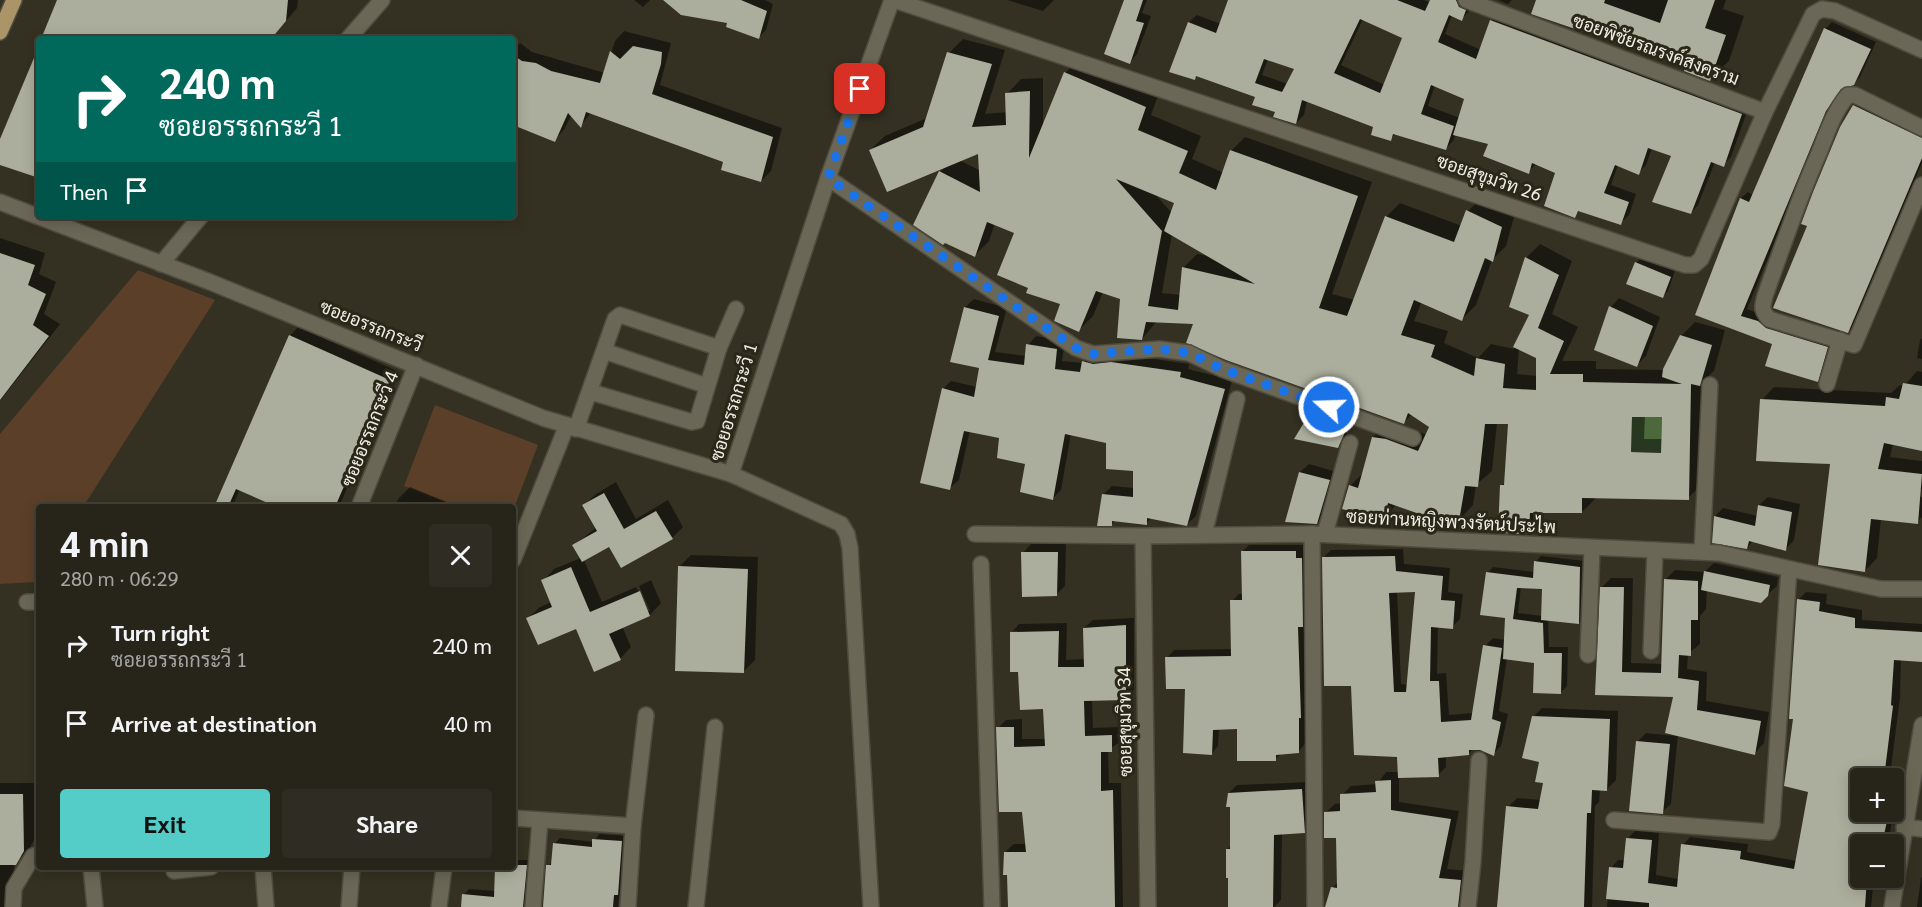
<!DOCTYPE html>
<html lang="en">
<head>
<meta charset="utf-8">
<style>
  :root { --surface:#27251a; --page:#2f2d23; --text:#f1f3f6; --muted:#a4a5a2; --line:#434239; --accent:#54cdc8 }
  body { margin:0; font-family:Georgia,Sarabun,serif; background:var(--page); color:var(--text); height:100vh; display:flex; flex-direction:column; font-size:22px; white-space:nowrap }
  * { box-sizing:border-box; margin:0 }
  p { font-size:20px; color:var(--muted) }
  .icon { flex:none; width:33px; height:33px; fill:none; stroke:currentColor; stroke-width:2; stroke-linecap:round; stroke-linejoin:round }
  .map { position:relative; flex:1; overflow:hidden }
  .sheet { position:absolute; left:36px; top:504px; width:480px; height:366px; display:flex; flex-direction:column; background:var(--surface); border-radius:6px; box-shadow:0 3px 15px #0003,0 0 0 2px var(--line) }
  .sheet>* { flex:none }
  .banner { position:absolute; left:36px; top:36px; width:480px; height:183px; border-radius:6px; box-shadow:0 3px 15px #0003,0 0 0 2px var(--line); background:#00695c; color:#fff; overflow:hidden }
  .buttons { position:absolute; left:1850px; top:768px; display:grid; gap:12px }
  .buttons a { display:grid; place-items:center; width:54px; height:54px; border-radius:6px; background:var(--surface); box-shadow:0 3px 15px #0003,0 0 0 2px var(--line); font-size:30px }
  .pin { position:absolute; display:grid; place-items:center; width:51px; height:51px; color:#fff; margin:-26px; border-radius:12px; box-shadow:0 3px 9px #0006 }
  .me { position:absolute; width:66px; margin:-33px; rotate:290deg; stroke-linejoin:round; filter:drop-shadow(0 0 4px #0008) }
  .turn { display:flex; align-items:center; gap:21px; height:126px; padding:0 24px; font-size:27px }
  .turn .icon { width:78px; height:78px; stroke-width:2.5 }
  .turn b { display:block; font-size:42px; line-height:51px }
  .then { display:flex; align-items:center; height:57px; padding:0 24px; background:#0003; gap:12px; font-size:22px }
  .round { display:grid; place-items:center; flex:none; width:63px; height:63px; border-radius:6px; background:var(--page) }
  .headline { display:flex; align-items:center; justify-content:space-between; height:102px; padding:0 24px }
  h1 { font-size:36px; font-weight:700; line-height:45px }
  .action { display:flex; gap:12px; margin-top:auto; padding:12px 24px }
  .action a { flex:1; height:69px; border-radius:6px; background:var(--accent); color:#111; font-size:24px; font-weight:700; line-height:69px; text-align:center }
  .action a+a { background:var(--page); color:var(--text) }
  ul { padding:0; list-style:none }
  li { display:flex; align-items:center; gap:18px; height:78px; padding:0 24px }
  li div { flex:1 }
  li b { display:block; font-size:22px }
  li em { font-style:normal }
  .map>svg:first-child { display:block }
  .green { fill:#5b3f28 }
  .water { fill:#4c693c }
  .shadow { fill:#0007; fill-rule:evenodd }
  .building { fill:#abae9c; fill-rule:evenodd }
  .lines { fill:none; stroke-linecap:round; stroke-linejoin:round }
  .street-casing { stroke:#4f4c3f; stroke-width:18 }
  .secondary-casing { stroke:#4f4c3f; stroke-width:18 }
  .primary-casing { stroke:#4f4c3f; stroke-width:18 }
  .street { stroke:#6a6757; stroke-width:15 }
  .secondary { stroke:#6a6757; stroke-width:15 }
  .primary { stroke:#ab9468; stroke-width:15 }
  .route { stroke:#1a73e8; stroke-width:10; stroke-dasharray:0 18 }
  .labels { text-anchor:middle; stroke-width:6; stroke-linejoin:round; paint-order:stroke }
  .street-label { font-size:18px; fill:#efede4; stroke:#2a2719 }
</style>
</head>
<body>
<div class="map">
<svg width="1922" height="907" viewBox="0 0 1922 907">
  <rect width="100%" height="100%" fill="#343122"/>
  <g class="green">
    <polygon points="138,270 215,300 83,507 39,507 39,577 36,582 0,584 0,434"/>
    <polygon points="435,405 538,445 513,511 513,507 458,507 404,486"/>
  </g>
  <polygon class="water" points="1632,417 1662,417 1661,453 1631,452"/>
  <g class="shadow">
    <polygon points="59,0 298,0 297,8 271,39 43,39"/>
    <polygon points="634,0 650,0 643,7"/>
    <polygon points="677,0 765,0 773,4 766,30 759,37"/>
    <polygon points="1007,0 1054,0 1043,11"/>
    <polygon points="1125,0 1147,0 1142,13 1151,16 1137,54 1130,62"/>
    <path d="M1229 0H1424L1430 3 1431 0H1468L1473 2 1469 11 1462 19 1452 15 1445 34 1481 50 1492 20 1500 13 1749 106 1731 157 1723 165 1715 162 1698 205 1691 213 1673 155 1652 148 1646 165 1638 173 1618 165 1611 185 1636 194 1629 215 1621 223 1580 210 1574 216 1557 172 1537 163 1528 172 1490 143 1456 134 1453 141 1445 149 1396 133 1390 140 1375 127 1307 101 1304 115 1296 123 1257 96 1198 75 1194 78 1189 22 1197 15 1221 24ZM1363 19 1404 37 1385 85 1341 65ZM1268 59 1296 68 1288 84 1262 75ZM1435 85 1466 98 1460 118 1428 106Z"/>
    <polygon points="1498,0 1512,0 1508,4"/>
    <polygon points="1538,0 1726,0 1723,9 1744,16 1729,61 1710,79 1687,65"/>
    <polygon points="1832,22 1876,42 1860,77 1853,84 1843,87 1832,103 1747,309 1833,341 1824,373 1817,380 1774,343 1697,314 1741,198 1748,192 1753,195 1825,29"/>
    <polygon points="624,31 671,43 660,85 782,128 771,171 761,181 724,161 591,113 581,125 572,114 564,130 554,140 513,124 513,50 520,43 532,52 605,73 615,41"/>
    <path d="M963 39 1005 50 985 114 1007 112V94L1021 79 1043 78V128L1066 72 1080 58 1159 93 1151 115 1201 136 1192 159 1224 173 1231 151 1245 137 1372 182 1332 294 1355 300 1386 217 1400 203 1462 226 1468 211 1482 197 1515 213 1506 246 1492 260 1476 305 1462 319 1422 301 1414 321 1448 331 1444 343 1478 358 1491 344 1514 349 1531 314 1526 258 1540 244 1572 261 1552 314 1578 327 1562 361H1596V369L1664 370 1681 336 1695 322 1725 330 1714 371 1704 380 1702 484 1688 498H1596L1582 512H1543V519L1528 533 1502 485 1505 482 1510 423H1497L1492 471 1476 485 1473 505 1459 520 1397 504 1383 518 1350 486 1363 473 1373 437 1387 423 1401 425 1427 435 1431 426 1412 414 1403 423 1195 322 1157 321 1142 339 1122 298 1103 292 1093 316 1079 330 1062 303 1030 287 1016 232 995 223 989 241 975 255 940 172 946 166 870 150 885 136 927 118 949 53ZM980 151 981 171 959 160ZM1154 193 1176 202 1172 213ZM1172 234 1209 256 1197 254 1183 268 1180 295 1162 293ZM1519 349 1537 357V376L1517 374ZM1645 415 1663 416V439H1644Z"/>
    <polygon points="1859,100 1922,131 1922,163 1854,326 1848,331 1775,308 1809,225 1854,106"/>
    <polygon points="0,238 45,253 39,274 56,282 44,314 60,324 0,401"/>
    <polygon points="1642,257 1675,271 1668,291 1663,296 1636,263"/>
    <polygon points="1619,298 1660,317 1646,356 1637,365 1611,307"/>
    <polygon points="974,299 1007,308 995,352 1027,356 1028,345 1036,336 1065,341 1062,361 1083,363 1092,353 1120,354 1189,364 1188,369 1232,380 1196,516 1187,524 1152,517 1147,523 1116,520 1111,524 1104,494 1112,486 1134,488 1135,469 1108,442 1071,434 1061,490 1052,499 1026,463 1001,436 970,430 959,480 950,488 943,389 951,381 977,387 981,367 951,361 965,307"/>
    <polygon points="298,327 397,371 339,507 281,507 240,489 232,507 216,507 290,336"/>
    <polygon points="1922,338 1922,359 1917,358 1920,340"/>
    <polygon points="1917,371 1922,372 1922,449 1893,443 1890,457 1922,461 1922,489 1916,495 1922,497 1922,517 1917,522 1881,518 1877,558 1865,571 1831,462 1762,400 1774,387 1891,393 1900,385 1904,386"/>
    <polygon points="1312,416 1350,425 1344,441 1338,447 1306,422"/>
    <polygon points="1309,464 1337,472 1326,514 1317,523 1300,472"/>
    <polygon points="616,482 636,519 668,500 683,527 672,538 610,545 584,560 602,602 636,587 647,611 650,611 639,586 651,580 661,603 650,615 622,626 631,647 620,659 576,627 528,618 540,607 552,602 543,581 554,569 581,558 574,545 597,527 584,505 596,494"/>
    <polygon points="410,487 459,507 395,507 398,499"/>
    <polygon points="1768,497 1800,504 1794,540 1786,549 1753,541 1747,548 1714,542 1715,516 1723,508 1758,516 1759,505"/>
    <polygon points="1031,544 1066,544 1065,586 1056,595 1023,553"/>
    <polygon points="1249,545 1303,545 1303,551 1309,551 1310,618 1305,623 1308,709 1305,744 1298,752 1282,753 1275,759 1239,727 1219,728 1218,746 1211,754 1186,687 1167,658 1174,650 1232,649 1232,601 1239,594 1244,594 1242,552"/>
    <path d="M1403 549 1404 564 1450 568 1448 592 1463 594 1460 619 1452 627 1438 626 1437 674 1446 673 1449 715 1473 713 1485 646 1493 638 1506 640 1507 617 1487 573 1493 567 1534 572 1535 562 1541 556 1585 561V617L1579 623 1548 619 1549 647H1568L1567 686 1561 692 1535 662 1507 658 1499 711 1508 714 1501 746 1493 754 1473 749 1468 754 1446 756V767L1438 775 1399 777V802L1459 811 1447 869 1470 871 1464 907H1327L1332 888 1338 882 1337 836 1325 813 1335 804 1342 803V795L1351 786 1377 784 1386 772H1399V755L1352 684 1323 558 1331 550ZM1521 586 1543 588 1542 616 1518 613ZM1417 590 1408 685 1401 684 1397 591Z"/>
    <polygon points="691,555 758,557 755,660 744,671 679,567"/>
    <polygon points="1714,563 1778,577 1777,586 1760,601 1707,590 1706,609 1700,616 1700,644 1688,654 1687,669 1707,672 1706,701 1769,712 1764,743 1755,753 1678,734 1671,804 1662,812 1637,742 1646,733 1676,736 1675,695 1597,693 1602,587 1611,578 1633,578 1631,663 1663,664 1665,580 1675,570 1704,572"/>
    <path d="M1806 592 1827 594 1826 604 1862 610V620L1922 624V660L1901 659 1900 698 1891 768 1899 769 1889 840 1885 844H1860V878H1874L1871 907H1607L1611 868 1618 860H1625L1628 838 1635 831 1659 833 1656 875 1679 879 1683 845 1690 837 1748 844 1747 852 1797 861 1810 791 1794 718 1798 600ZM1860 778H1893V812H1860Z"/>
    <polygon points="1134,618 1134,690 1125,699 1092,699 1093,728 1120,727 1120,742 1108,750 1109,783 1121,783 1123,907 1010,907 1005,852 1014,844 1027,844 1024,811 998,728 1006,720 1022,719 1022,739 1046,739 1044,708 1019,670 1011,633 1019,624 1067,623 1066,660 1085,659 1084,628 1093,620"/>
    <polygon points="1542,708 1618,711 1616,780 1607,789 1600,789 1599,802 1595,806 1592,907 1498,907 1508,807 1517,798 1541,800 1545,782 1533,717"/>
    <polygon points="1309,782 1312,823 1304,831 1282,833 1281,900 1274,907 1251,907 1227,849 1232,845 1229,793 1237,785"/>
    <polygon points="0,783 34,783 35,838 28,851 14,863 15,907 0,907"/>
    <polygon points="599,834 627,836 618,907 544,907 548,866 553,861 554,844 560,838 594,842"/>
    <polygon points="513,860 531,860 531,907 462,907 464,894 469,889 495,891 496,867 513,867"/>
    <polygon points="1922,877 1922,907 1917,907 1921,878"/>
  </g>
  <g class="building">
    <polygon points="57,0 288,0 286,21 271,39 41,39"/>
    <polygon points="663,0 741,0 767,11 759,39 726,27 727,23 681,15"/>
    <polygon points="1124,0 1143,0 1136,21 1144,23 1130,64 1104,54"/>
    <path d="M1228 0H1397L1425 11 1430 0H1456L1459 7 1466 10 1462 21 1449 15 1438 42 1476 59 1490 20 1742 114 1724 167 1711 162 1691 214 1652 202 1671 156 1648 148 1639 175 1615 165 1604 193 1629 202 1621 225 1578 211 1575 218 1544 206 1555 173 1532 163 1529 174 1483 156 1488 144 1453 135 1464 99 1431 85 1421 114 1454 126 1446 150 1393 134 1391 141 1371 135 1373 127 1302 100 1296 124 1273 117 1275 112 1252 105 1255 97 1196 76 1195 80 1169 72 1188 22 1216 33ZM1360 19 1402 38 1380 93 1334 73ZM1264 59 1294 69 1282 92 1255 83Z"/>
    <polygon points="1536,0 1605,0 1604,3 1660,23 1668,0 1715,0 1705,28 1726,35 1710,81 1684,71 1685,66 1531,14"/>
    <polygon points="1824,28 1871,49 1854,85 1841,89 1826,111 1741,316 1758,321 1766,328 1828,347 1818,382 1765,366 1772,344 1695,315 1740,198 1749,202"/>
    <polygon points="39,46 39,178 0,165 0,139"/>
    <polygon points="633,46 662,52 661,64 652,94 773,137 761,182 721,170 723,162 586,112 581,128 568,113 555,142 513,125 513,55 522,61 536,63 551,71 600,83 610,51 620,59"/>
    <path d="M947 52 992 64 972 127 1006 125 1005 93 1030 91 1029 158 1064 72 1146 107 1138 130 1188 151 1179 173 1216 190 1230 150 1358 196 1319 308 1347 316 1385 216 1454 242 1466 210 1502 227 1493 262 1485 258 1462 321 1414 300 1401 335 1435 345 1431 357 1474 376 1476 358 1505 364 1503 388 1536 390V358L1513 347 1529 315 1509 307 1525 257 1559 275 1538 328 1564 341 1550 374H1583V382L1682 384 1662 377 1663 369 1680 335 1712 345 1700 386 1691 384 1689 500 1582 498V513H1530L1529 534 1498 533 1500 485H1504L1508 424H1485L1478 487 1465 486 1459 521 1431 518 1388 503 1384 520 1342 509 1349 485 1358 488 1372 437 1386 439 1418 451 1429 427 1408 413 1404 424 1226 360 1186 343 1193 324 1146 322 1142 340 1117 338 1120 299 1096 291 1079 332 1054 321 1060 304 1026 293 1028 288 997 275 1014 233 987 222 975 257 945 243 943 245 913 225 939 171 980 192 978 154 887 192 869 150 923 127ZM1116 179 1174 203 1164 231 1255 284 1182 267 1178 310 1148 306 1162 231ZM1632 417H1662L1661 453 1631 452Z"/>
    <polygon points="1853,105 1922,138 1922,158 1848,333 1773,308 1807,226 1801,224 1813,192 1840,127"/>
    <polygon points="0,253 35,265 28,285 46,294 33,325 49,336 0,400"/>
    <polygon points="1635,262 1671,277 1663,298 1626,284"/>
    <polygon points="1609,306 1653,326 1637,367 1594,350"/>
    <polygon points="964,307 999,316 988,360 1024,365 1026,344 1057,349 1055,369 1080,372 1082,361 1093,364 1111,362 1181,372 1180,377 1225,389 1187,526 1147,518 1147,525 1112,521 1112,526 1097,526 1102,494 1133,497 1133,471 1106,469 1106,443 1065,434 1053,500 1020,492 1025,464 997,458 999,438 964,431 950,490 920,483 942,388 974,397 979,368 950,362"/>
    <polygon points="289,335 390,380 335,507 277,507 236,489 228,507 214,507"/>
    <polygon points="1903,383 1922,386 1922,451 1884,443 1878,469 1922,474 1918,524 1871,519 1865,572 1818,565 1830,464 1756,461 1760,399 1885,406 1886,397 1899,399"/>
    <polygon points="1305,421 1346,430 1338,448 1294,439"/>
    <polygon points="1299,472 1330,480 1317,524 1285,522"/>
    <polygon points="604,493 624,529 656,511 673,539 621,568 609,547 582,562 572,545 597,531 582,505"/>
    <polygon points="1758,505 1792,512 1786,551 1749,541 1747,549 1712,543 1714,516 1755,526"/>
    <polygon points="1241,551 1296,551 1296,558 1302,558 1303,627 1298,627 1301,718 1299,718 1299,753 1276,755 1276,761 1237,761 1237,729 1213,730 1212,755 1183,753 1185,689 1166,689 1165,657 1231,656 1230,600 1242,600"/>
    <polygon points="1021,552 1058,552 1057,596 1022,597"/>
    <path d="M1395 556 1396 571 1443 576 1441 600 1455 601 1453 629 1431 627 1430 681H1439L1441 722 1471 720 1483 645 1502 648 1492 719 1501 722 1494 756 1480 750H1469V755L1438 758 1439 777 1398 778 1397 757 1354 755 1351 686H1324L1322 557ZM1415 592 1406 692H1394L1389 593Z"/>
    <polygon points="1534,561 1580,567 1579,624 1541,620 1542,589 1517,588 1513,619 1543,623 1544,653 1562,653 1561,694 1533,693 1534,663 1503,659 1505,618 1480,615 1486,572 1533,578"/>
    <polygon points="678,566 748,569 744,673 675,671"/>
    <polygon points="571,567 590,612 640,591 650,616 609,634 621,660 594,672 576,629 538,645 526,618 552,607 541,580"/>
    <polygon points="1704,571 1770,585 1768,596 1761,603 1701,590"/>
    <polygon points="1664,579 1698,581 1698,620 1691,620 1691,656 1679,655 1678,678 1699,681 1697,710 1761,721 1755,755 1665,733 1673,697 1595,695 1600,587 1624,587 1622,672 1661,673"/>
    <polygon points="1797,599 1820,602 1819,611 1855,618 1855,628 1922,632 1922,662 1894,660 1891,705 1893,706 1884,778 1860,778 1860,812 1889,812 1882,844 1860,844 1860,878 1867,878 1865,907 1649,907 1649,903 1606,899 1609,867 1623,868 1626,838 1652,840 1648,883 1677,887 1681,844 1741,851 1740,859 1794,869 1808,792 1784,786 1793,719 1789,719"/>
    <polygon points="1126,625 1126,700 1084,701 1085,736 1112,735 1112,752 1101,752 1101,791 1113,790 1115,907 1008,907 1007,875 1003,875 1004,852 1026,852 1022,812 999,812 996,727 1014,727 1014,747 1045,746 1043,709 1020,710 1018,672 1010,672 1010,632 1059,631 1058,667 1084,667 1083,628"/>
    <polygon points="1532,716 1610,719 1607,791 1592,790 1591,813 1587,813 1584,907 1497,907 1506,806 1538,809 1543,783 1535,782 1539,762 1522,758"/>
    <polygon points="1636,741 1670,744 1663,814 1629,811"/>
    <polygon points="1391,780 1391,810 1451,819 1439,878 1461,880 1458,907 1325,907 1331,887 1337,888 1336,838 1324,838 1324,812 1340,811 1340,794 1376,792 1375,781"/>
    <polygon points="1302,789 1305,833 1274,835 1273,907 1228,907 1228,878 1226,878 1226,849 1230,849 1230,807 1226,807 1228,793"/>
    <polygon points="0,794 23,794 24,851 16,865 0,865"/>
    <polygon points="592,839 622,841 618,895 614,895 613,907 543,907 546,865 551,865 553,843 592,847"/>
    <polygon points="513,865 527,865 523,907 461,907 462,894 494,897 495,867 513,867"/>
  </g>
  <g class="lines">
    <defs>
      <g id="street">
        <polyline points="1466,0 1765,112"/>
        <polyline points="348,39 382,0"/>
        <path d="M1922 128 1855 95H1848C1834 111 1827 133 1819 153 1798 200 1782 248 1765 296 1762 307 1761 310 1769 319L1854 345 1922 185"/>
        <polyline points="828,178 1076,348 1093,354 1159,349 1189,353 1222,369 1413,438"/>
        <polyline points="0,202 210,282 543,418 731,474"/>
        <polyline points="161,264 201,216"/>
        <polyline points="719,348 736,309"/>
        <polyline points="604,351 707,386"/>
        <polyline points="1827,384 1840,340"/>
        <polyline points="576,429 615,319 620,315 719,348 697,421 692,422 591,392"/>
        <polyline points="359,507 416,365"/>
        <polyline points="975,534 1143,536 1312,534 1719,553 1881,589 1922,589"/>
        <polyline points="1312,534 1315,907"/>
        <polyline points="1325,534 1350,443"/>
        <polyline points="1204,535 1237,399"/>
        <polyline points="1143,536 1148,907"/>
        <polyline points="1702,552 1710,385"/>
        <polyline points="513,560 567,425"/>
        <polyline points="981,564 992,907"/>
        <polyline points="27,602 39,602"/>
        <polyline points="1651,651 1655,550"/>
        <polyline points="1588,655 1592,548"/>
        <polyline points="513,818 633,826"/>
        <polyline points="1614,820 1769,832 1772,824 1789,569"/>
        <polyline points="1904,827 1922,829"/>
        <polyline points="91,867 95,907"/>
        <polyline points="263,867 266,907"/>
        <polyline points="174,871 211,867"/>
        <polyline points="13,907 14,888 33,856 39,854"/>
        <polyline points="349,907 352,867"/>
        <polyline points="439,907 444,867"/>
        <polyline points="533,907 540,820"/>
        <polyline points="628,907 633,826 646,715"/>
        <polyline points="696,907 715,727"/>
        <polyline points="871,907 850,548 847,534 841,524 731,474 828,178 892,0"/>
        <polyline points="1468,907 1473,862 1479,760"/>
        <polyline points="1892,907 1922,725"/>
      </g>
      <polyline id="secondary" points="894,0 1685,265 1694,265 1701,259 1765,112 1813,14 1822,9 1835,11 1922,50"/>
      <polyline id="primary" points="0,32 14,0"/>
    </defs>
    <use href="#street" class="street-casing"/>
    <use href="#secondary" class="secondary-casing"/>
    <use href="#primary" class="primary-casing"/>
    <use href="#street" class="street"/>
    <use href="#secondary" class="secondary"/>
    <use href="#primary" class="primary"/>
  </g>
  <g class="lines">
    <polyline class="route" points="860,89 828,178 1076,348 1093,354 1159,349 1190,353 1222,369 1329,407"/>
  </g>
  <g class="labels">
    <g class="street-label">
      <text transform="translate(1656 50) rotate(20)" y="6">ซอยพิชัยรณรงค์สงคราม</text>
      <text transform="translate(1489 178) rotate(19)" y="6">ซอยสุขุมวิท 26</text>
      <text transform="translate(371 326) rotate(22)" y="6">ซอยอรรถกระวี</text>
      <text transform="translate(734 402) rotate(-73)" y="6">ซอยอรรถกระวี 1</text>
      <text transform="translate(370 429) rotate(-68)" y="6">ซอยอรรถกระวี 4</text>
      <text transform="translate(1451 522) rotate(3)" y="6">ซอยท่านหญิงพวงรัตน์ประไพ</text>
      <text transform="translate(1125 722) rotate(-91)" y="6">ซอยสุขุมวิท 34</text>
    </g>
  </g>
</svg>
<div class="buttons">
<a>+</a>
<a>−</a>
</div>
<div class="pin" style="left:860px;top:89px;background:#d93025"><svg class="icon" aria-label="arrive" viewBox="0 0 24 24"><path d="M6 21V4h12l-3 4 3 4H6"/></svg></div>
<svg class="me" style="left:1329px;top:407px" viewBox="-20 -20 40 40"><circle r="17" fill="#1a73e8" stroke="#fff" stroke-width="3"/><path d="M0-11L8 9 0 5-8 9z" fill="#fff"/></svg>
<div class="banner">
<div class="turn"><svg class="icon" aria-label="right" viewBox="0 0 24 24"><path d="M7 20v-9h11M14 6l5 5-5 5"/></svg><div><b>240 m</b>ซอยอรรถกระวี 1</div></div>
<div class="then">Then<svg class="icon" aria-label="arrive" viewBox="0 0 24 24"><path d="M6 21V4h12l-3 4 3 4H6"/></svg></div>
</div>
<section class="sheet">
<div class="headline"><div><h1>4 min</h1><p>280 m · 06:29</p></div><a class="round"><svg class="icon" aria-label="close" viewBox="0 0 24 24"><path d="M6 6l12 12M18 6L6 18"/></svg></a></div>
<ul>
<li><svg class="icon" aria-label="right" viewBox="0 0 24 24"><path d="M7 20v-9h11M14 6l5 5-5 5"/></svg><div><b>Turn right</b><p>ซอยอรรถกระวี 1</p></div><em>240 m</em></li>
<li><svg class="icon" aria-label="arrive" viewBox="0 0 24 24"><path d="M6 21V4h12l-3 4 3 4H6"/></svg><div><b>Arrive at destination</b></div><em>40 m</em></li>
</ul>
<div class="action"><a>Exit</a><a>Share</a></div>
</section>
</div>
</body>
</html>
